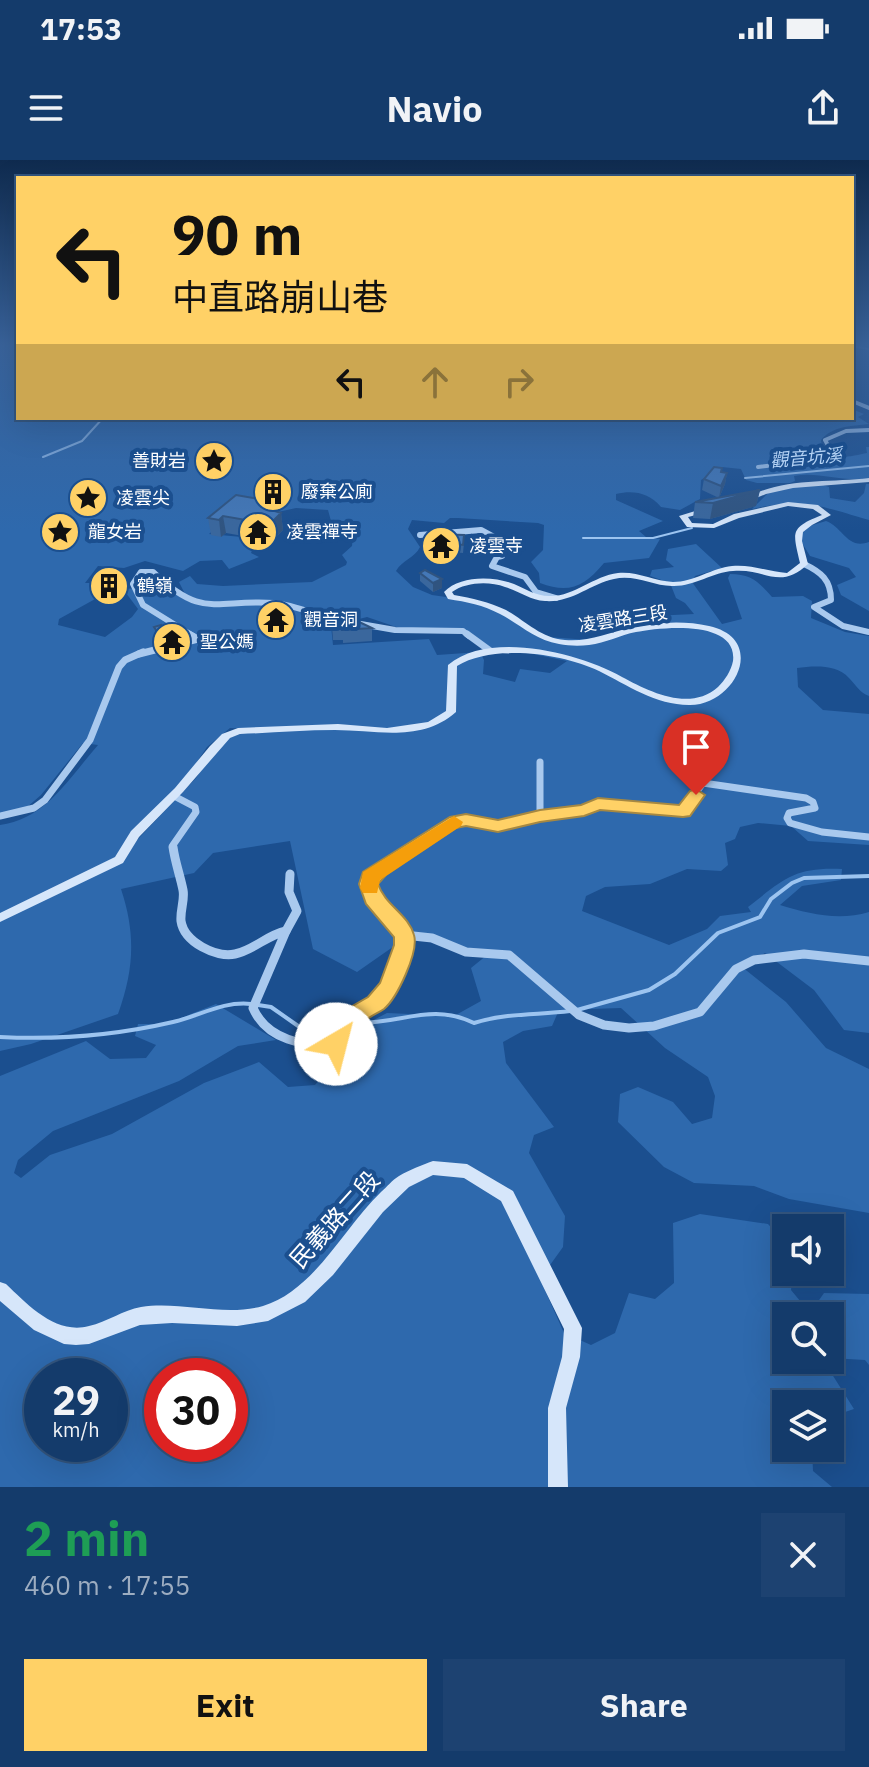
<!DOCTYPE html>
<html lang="en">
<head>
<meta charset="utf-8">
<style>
  :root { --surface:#143b6b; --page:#1d4271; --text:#f1f3f6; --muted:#9dadc1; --line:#33557e; --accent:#ffd166 }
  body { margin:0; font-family:"IBM Plex Sans","Noto Sans TC",sans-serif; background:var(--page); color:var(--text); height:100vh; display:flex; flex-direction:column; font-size:30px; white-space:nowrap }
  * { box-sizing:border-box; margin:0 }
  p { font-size:26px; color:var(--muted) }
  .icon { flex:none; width:44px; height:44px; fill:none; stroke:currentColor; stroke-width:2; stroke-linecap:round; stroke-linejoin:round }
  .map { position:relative; height:1327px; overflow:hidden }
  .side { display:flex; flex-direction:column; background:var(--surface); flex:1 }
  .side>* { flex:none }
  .banner { position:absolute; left:16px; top:16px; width:838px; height:244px; border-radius:0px; box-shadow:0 8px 32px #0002,0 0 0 2px var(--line); background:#ffd166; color:#111; overflow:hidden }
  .controls { position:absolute; left:772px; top:1054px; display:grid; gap:16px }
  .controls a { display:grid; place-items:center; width:72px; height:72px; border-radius:0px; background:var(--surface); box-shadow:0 8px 32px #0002,0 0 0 2px var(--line); font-size:40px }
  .speed { position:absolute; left:24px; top:1198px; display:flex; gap:16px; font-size:40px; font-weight:700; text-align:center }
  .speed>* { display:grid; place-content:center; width:104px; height:104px; border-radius:50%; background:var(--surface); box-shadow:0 8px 32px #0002,0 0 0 2px var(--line); line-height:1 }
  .speed small { font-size:20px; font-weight:400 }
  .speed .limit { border:12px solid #d22; background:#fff; color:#111 }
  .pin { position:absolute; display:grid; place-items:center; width:68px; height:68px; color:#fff; margin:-82px -34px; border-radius:50% 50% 50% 0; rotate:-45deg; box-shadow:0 0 8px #0007 }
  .pin .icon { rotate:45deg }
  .me { position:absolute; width:88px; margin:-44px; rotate:37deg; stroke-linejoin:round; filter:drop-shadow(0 0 6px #0008) }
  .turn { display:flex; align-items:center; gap:28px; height:168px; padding:0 24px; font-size:36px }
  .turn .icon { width:104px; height:104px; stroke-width:2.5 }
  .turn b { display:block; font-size:56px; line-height:68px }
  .lanes { display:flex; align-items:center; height:76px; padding:0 24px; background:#0003; justify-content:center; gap:40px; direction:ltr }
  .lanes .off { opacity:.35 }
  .round { display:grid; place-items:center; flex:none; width:84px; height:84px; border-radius:0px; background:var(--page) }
  .summary { display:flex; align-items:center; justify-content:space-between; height:136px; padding:0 24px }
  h1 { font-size:48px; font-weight:700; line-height:60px; color:#1e9e55 }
  .cta { display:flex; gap:16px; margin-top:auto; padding:16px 24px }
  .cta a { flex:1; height:92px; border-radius:0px; background:var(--accent); color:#111; font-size:32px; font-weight:700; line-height:92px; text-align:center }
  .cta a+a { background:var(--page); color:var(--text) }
  .status { display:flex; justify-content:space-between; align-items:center; height:56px; padding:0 40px; background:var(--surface); direction:ltr }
  .status svg { height:22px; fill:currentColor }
  header { display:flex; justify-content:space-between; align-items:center; height:104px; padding:0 24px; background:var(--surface); font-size:36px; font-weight:700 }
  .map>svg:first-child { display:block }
  .green { fill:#2e69ad; fill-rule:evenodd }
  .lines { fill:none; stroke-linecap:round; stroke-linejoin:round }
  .stream-far1 { stroke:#9cc4f0; stroke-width:2 }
  .stream { stroke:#9cc4f0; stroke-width:4 }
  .street-far3 { stroke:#a9c9ee; stroke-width:4 }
  .street-far2 { stroke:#a9c9ee; stroke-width:6 }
  .street-far1 { stroke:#a9c9ee; stroke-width:7 }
  .street { stroke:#a9c9ee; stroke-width:9 }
  .secondary { fill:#d6e6fa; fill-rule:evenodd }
  .wall { fill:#3a679d }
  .shaded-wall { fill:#305480 }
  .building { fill:#4478b7; stroke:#305480; stroke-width:2 }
  .route { fill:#ffd166; stroke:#a68842; stroke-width:2 }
  .slow { fill:#f59e0b }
  .labels { text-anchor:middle; stroke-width:8; stroke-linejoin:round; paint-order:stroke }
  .far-water-label { font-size:18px; font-style:italic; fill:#b5d3f5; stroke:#1b4f8f }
  .far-poi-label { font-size:18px; fill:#fff; stroke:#1b4f8f; text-anchor:start }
  .far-street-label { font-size:18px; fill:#fff; stroke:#1b4f8f }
  .near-street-label { font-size:24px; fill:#fff; stroke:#1b4f8f }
</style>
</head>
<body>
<div class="status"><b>17:53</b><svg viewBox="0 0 49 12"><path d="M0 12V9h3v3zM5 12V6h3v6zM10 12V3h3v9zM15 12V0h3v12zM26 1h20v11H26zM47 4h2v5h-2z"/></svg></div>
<header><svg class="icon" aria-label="menu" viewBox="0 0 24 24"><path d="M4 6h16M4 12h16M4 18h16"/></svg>Navio<svg class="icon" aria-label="share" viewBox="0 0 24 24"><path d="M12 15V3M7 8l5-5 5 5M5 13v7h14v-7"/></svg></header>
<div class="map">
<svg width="869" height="1327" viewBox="0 0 869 1327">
  <rect width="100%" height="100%" fill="#1b4f8f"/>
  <g class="green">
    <path d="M0 184H18V258H852V249L864 254 858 257 869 264C852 266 832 266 821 280 823 305 851 296 867 293L866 287H869V318C843 323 819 311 794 316L795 321 790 323H757L746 320 741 309 722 307 701 320 700 339 680 350 661 347C649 333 634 330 616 334V340L663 361 639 371 646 377 660 379 649 398 604 403C584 427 569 434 540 423L539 413 531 402 543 390 544 365 538 363 458 358H450L444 363 412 360 408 369 420 387C415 398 402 400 396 411L413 427 432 435 481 442 547 477 590 480 666 466 664 462 652 456 694 454 685 443 676 438 670 423 650 416 652 410 674 407 666 400 668 389 696 384 722 408 695 416 692 422 722 464 742 459 728 418 730 414C751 414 759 422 772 437L803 436 812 441 811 458 845 472 869 476V536C859 532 857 526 849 518 836 504 814 506 797 508L798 527 823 550 869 554V685L808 681 791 666 758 663 740 667 735 679 725 683 728 705 721 711 687 709 650 724 605 727 586 736 582 751 669 785 707 769 720 756 751 752 748 747C784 719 794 707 842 709L841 720 802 726 780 745C809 754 839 761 869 752V873L844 870 814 830 765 793 742 807 786 842 826 888 869 909V1053L789 1039 754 1026 694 1023 664 1007 618 962 620 934 638 927 673 942 692 964 712 958 715 936 708 917 665 888 621 848 559 850 552 866 523 871 503 882 506 903 554 967 534 975 529 993 565 1056 563 1087 540 1119 564 1173 591 1185 615 1173 629 1133 655 1139 674 1123 673 1063 700 1054 768 1064 786 1084V1112H793L791 1130 810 1153 824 1133 869 1134V1205L865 1200 830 1198V1156H786V1200H823L854 1249 830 1257V1244H786V1288H812L813 1311 832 1327H0V916L86 881 110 899 146 898 156 885 135 876 138 864H166L216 844 276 880 238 886 179 921 53 971 18 1000 14 1013 21 1018 50 995 112 974 204 923 259 902 288 927 315 925 364 865 387 853 454 856 481 841 471 808 487 795 410 775 357 812 313 789 290 681 213 693 194 713 121 729C136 774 134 810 118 854L31 884 0 891V665C46 659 69 618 98 585L83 583 41 635 26 648 0 654ZM296 348 328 350 331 361 354 365 352 386 342 395 347 402 346 405 312 422 223 426 197 424 190 416 179 422 185 434 165 430 146 415 133 417 139 428 123 429 138 449 132 457 105 477 58 465 59 459 106 433 98 423H85L98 406 124 408 145 401 183 411 200 401 222 400 229 409 259 397 251 393 255 383 242 377 209 374 231 353 278 352ZM340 457 355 460 367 457 402 469 463 472 497 491H519L567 501 550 513 520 509 515 522 483 514 484 500 480 492 437 495 429 479 333 485 331 466ZM230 568 254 569 221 581 196 618 137 680 129 674 182 624 207 587ZM42 1216H110V1284H42ZM162 1216H230V1284H162Z"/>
    <path d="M866 324H869V360C820 346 804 337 752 349L774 327 823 325 829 327 830 338 855 342 864 333Z"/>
    <path d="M826 361C843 367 847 390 869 382V451L841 435 837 425 856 417 849 408 810 396 799 378 806 367Z"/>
  </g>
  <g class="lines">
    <g class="stream-far1">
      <polyline points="852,186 869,189"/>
      <polyline points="43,297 82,281 103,258"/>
      <polyline points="745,318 869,306"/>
      <polyline points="583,378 653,378 692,368"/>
    </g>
    <g class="stream">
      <polyline points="258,845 271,847 301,868 347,862"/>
      <polyline points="577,850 649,830 675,814 718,773 760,757 771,739 792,723 804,718 869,716"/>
      <path d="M354 863C400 865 430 842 474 863 506 853 537 855 570 851"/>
      <path d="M0 877C58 880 117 875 173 862 200 856 222 841 251 844"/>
    </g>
    <g class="street-far3">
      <polyline points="852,241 869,248"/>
      <polyline points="758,307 828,299 834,296 825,280 846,271 869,270"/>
    </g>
    <g class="street-far2">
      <polyline points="420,375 481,370 503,382 497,397"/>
      <polyline points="502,396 497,397 492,406 525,417 536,432 556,438"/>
      <path d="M804 404C821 412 831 420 831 440L814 447 843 466 869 472"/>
      <polyline points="355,463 395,470 463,471 469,476"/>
      <path d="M193 476 143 445 133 424 141 412H153C203 460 215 439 274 443 297 445 319 457 341 461"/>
    </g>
    <g class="street-far1">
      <polyline points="467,474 489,490"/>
      <polyline points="139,494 198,479 189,474"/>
      <polyline points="540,602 540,656"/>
      <polyline points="0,656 34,648 45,640 90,580 119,507 125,500 143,492"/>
      <polyline points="173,689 173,685 196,652 195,647 174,636"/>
      <polyline points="411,689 450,663 466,660 509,665 540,656 584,651 598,644 683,651 703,623 806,638 813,642 815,648 789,653 787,658 790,663 822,672 869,677"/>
    </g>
    <g class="street">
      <path d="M173 687C175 702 180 715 183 730 185 740 180 750 181 761 184 782 216 798 235 794 254 790 267 775 286 771L253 848C267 880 304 887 336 884L354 857 387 831 404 790 401 771 372 736 370 717 414 687"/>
      <polyline points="286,771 297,751 289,732 290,714"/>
      <polyline points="404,775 432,778 466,792 509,795 579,855 604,865 629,868 654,866 700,852 736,809 754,800 804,794 869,801"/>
    </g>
    <g class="secondary">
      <path d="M869 318V322L793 328 766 334 749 341 745 339C781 317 829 323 869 318Z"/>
      <path d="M788 342 818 345 831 355 812 365 803 372 802 381 808 404C779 431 766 408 733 411 713 412 695 426 674 426 654 427 636 414 614 419 590 424 572 443 545 441 530 440 519 431 505 427 489 421 466 422 452 432L454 435C472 438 489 442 506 450 526 461 541 478 565 480 589 482 608 473 630 468 655 462 684 460 709 466 768 479 735 546 689 545 656 545 627 525 599 511 561 493 494 484 457 506L456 552C421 583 376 570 335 570 303 570 271 573 240 574L230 578 183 632 139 677 123 703 0 762V753L115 697 131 671 175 628 210 586 222 574 238 568 338 564 387 568 428 562 446 551 448 505C490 470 579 493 622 517 650 532 690 552 718 527 725 520 731 511 733 501 738 459 661 467 636 472 620 475 606 483 589 485 580 486 569 486 559 484 535 480 521 465 500 454 483 445 467 442 448 439L444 432C460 415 494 416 514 424 526 429 536 436 549 436 574 437 593 416 618 413 637 411 654 421 673 422 694 422 712 408 732 406 751 404 769 412 787 413L800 403C793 372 789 368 822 355L813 349 788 346 739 358 714 368 687 367 679 356 705 348H708V352L688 357 692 363 713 364 734 354Z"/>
      <path d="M433 1001 467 1004 513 1031 582 1168 580 1197 566 1248 568 1327H548V1248L562 1197 564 1169 501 1041 464 1018 433 1015 409 1027 383 1052 333 1115 305 1142 268 1161 237 1166 172 1163 140 1165 89 1184 76 1185 64 1184 34 1170 0 1141V1122L6 1124C28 1145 56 1175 89 1166 107 1162 123 1150 141 1147 181 1141 224 1157 263 1146 315 1130 344 1067 381 1032 387 1027 392 1020 399 1016 409 1010 422 1005 433 1001Z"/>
    </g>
  </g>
  <g class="wall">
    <polygon points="722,312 727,313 725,324 719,338 760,330 756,346 710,359 693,358 695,342 719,338 702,330 704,319"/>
    <polygon points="271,350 281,353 283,370 275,378 263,376 260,379 226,373 221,377 211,375 208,358"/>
    <polygon points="431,381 464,383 463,393 431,390"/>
    <polygon points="420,413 442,419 442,428 433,432 420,421"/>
    <polygon points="331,454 355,460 372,468 372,481 343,483 343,480 333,480"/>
  </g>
  <g class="shaded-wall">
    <polygon points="727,313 725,324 719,338 721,326"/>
    <polygon points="760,330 756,346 710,359 713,343"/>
    <polygon points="270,341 272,358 262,347"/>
    <polygon points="281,353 283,370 275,378 273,361"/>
    <polygon points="223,356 226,373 221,377 219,360"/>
    <polygon points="261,359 263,376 260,379 258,362"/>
    <polygon points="442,419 442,428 433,432 433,423"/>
    <polygon points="113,420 115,429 105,431 103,422"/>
    <polygon points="654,452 653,461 626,466 628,457"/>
    <polygon points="164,472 165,476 158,478 158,473"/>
  </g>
  <g class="building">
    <polygon points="714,307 722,308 721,312 727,313 721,326 704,319"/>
    <polygon points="760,330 713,343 695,342"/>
    <polygon points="236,335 270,341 262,347 281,353 273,361 261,359 258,362 223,356 219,360 208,358"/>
    <polygon points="434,374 464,375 463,385 431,381"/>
    <polygon points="425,410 442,419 433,423 420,413"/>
    <polygon points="111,412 113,420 103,422 100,414"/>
    <polygon points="639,450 654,452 628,457"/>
    <polygon points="331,454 355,457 355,460 372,468 342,470 342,466 332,467"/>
    <polygon points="161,465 164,472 158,473 154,467"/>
  </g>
  <linearGradient id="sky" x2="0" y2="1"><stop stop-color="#0f2b4f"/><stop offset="0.5" stop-color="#39639b"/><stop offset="1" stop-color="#39639b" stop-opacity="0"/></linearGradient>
  <rect width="869" height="370" fill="url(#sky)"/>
  <path class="route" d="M696 629 705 635 690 656 683 657 600 650 584 656 540 662 498 672 466 666 456 668 386 715 378 724C385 745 409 755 414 775 419 792 397 838 384 849 377 854 369 856 363 863 352 875 348 897 328 890L324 884 349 848 368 837 380 823 394 785V777L366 744 359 724 363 712 372 706 450 657 466 654 498 660 540 650 581 645 598 638 679 645 690 631Z"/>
  <polygon class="slow" points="454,656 463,662 461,666 380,720 377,733 363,733 360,728 363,712"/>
  <defs>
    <symbol id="sight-disc" viewBox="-11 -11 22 22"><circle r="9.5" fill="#ffd166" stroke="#1b4f8f"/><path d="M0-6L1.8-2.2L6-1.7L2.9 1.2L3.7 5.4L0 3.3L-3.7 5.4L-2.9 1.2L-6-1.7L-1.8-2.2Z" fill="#111"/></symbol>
    <symbol id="building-disc" viewBox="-11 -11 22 22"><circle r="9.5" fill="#ffd166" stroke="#1b4f8f"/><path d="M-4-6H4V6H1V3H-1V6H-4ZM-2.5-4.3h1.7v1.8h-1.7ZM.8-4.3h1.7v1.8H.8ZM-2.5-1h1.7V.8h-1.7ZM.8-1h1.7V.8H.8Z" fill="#111"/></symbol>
    <symbol id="temple-disc" viewBox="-11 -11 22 22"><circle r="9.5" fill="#ffd166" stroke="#1b4f8f"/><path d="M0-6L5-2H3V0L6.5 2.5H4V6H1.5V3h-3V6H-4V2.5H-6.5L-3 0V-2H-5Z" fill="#111"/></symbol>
  </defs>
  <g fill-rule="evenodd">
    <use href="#sight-disc" x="192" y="279" width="44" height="44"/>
    <use href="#building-disc" x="251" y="310" width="44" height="44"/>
    <use href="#sight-disc" x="66" y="316" width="44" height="44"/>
    <use href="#sight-disc" x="38" y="350" width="44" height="44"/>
    <use href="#temple-disc" x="236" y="350" width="44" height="44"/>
    <use href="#temple-disc" x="419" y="364" width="44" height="44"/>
    <use href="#building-disc" x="87" y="404" width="44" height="44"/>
    <use href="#temple-disc" x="254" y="438" width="44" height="44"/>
    <use href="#temple-disc" x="150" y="460" width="44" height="44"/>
  </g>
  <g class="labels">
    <g class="far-water-label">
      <text transform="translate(806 298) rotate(-5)" y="6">觀音坑溪</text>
    </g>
    <g class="far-poi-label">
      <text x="186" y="307" text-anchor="end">善財岩</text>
      <text x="301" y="338">廢棄公廁</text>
      <text x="116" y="344">凌雲尖</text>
      <text x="88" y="378">龍女岩</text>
      <text x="286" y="378">凌雲禪寺</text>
      <text x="469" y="392">凌雲寺</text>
      <text x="137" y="432">鶴嶺</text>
      <text x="304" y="466">觀音洞</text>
      <text x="200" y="488">聖公媽</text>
    </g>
    <g class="far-street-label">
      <text transform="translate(623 459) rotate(-9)" y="6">凌雲路三段</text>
    </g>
    <g class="near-street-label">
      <text transform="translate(335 1060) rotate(-48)" y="8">民義路二段</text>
    </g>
  </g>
</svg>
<div class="controls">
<a><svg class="icon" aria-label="sound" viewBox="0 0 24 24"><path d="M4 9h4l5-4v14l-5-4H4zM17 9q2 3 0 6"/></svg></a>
<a><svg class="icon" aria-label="search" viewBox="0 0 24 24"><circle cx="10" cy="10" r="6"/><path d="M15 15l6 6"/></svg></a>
<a><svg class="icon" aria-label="layers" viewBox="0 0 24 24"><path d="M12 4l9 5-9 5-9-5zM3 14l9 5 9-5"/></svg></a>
</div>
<div class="speed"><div>29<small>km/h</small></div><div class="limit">30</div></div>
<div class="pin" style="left:696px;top:635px;background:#d93025"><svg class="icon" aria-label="arrive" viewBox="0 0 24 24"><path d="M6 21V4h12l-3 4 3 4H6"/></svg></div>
<svg class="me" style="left:336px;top:884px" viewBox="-20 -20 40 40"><circle r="19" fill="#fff"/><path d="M0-13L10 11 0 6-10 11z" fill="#ffd166"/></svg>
<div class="banner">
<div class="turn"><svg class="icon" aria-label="left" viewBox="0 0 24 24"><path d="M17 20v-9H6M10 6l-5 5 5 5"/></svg><div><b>90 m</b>中直路崩山巷</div></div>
<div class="lanes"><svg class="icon" aria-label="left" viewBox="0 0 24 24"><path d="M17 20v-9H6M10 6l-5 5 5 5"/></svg><svg class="icon off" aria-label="ahead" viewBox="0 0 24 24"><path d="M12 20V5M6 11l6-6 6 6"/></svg><svg class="icon off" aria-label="right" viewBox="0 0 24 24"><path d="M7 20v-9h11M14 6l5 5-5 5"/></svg></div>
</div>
</div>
<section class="side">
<div class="summary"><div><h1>2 min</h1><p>460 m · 17:55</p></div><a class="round"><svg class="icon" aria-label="close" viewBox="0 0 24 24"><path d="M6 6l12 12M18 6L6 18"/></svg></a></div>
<div class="cta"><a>Exit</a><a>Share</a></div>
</section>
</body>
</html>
